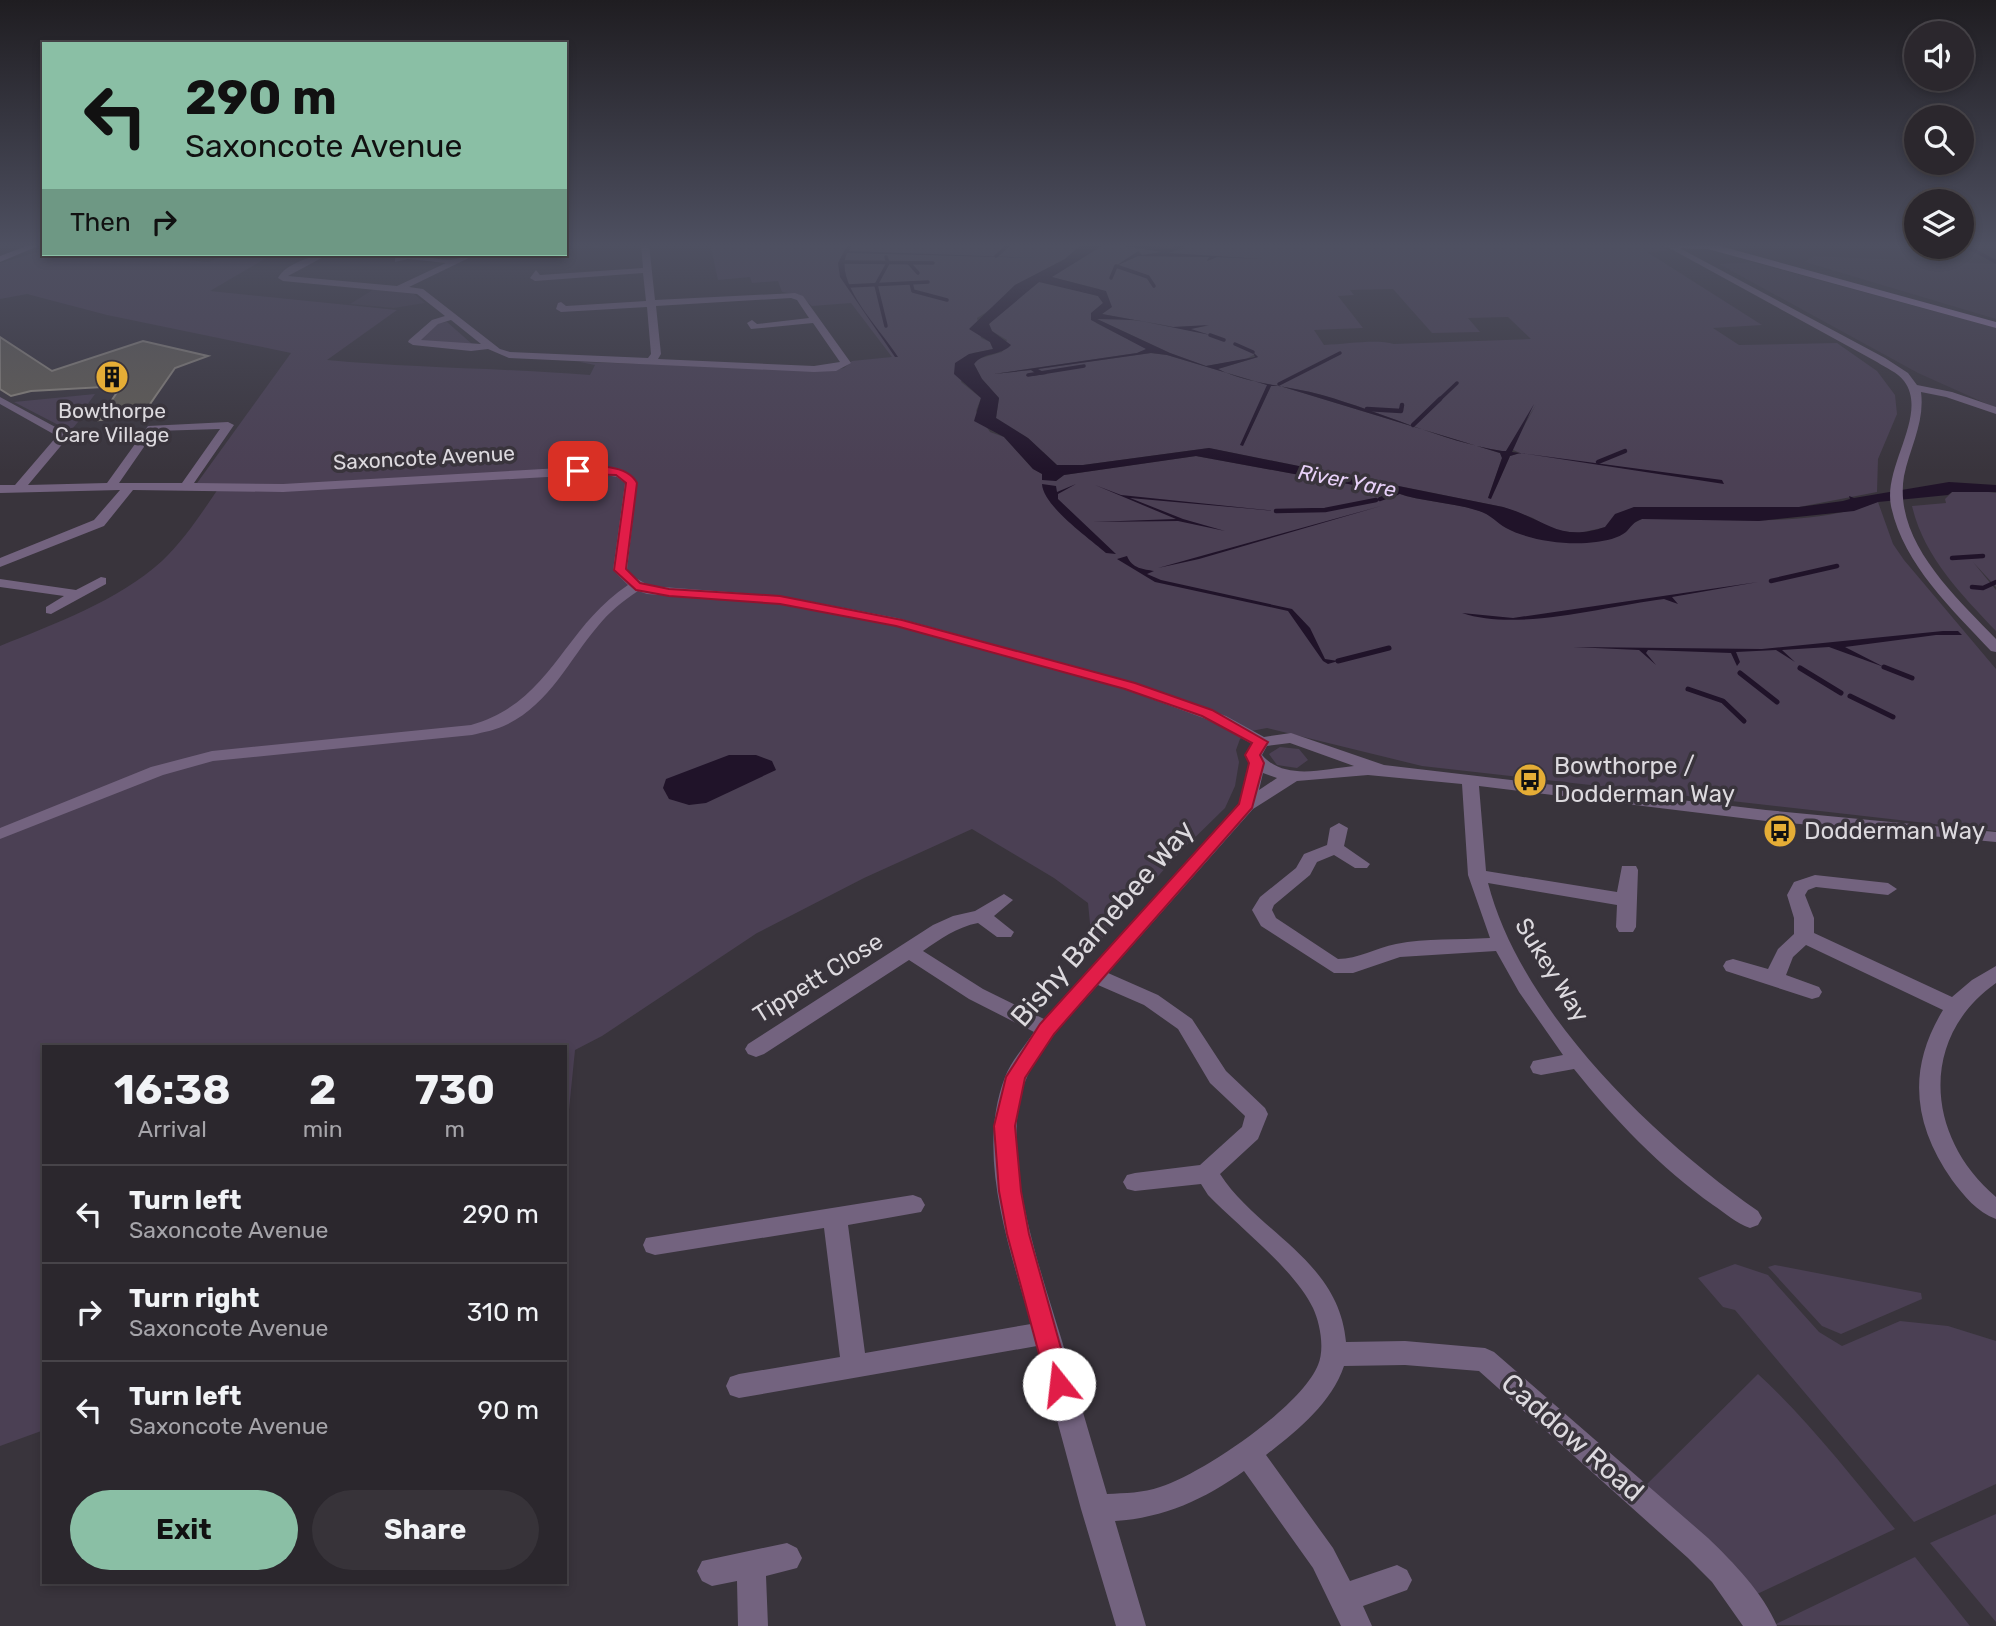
<!DOCTYPE html>
<html lang="en">
<head>
<meta charset="utf-8">
<style>
  :root { --surface:#2b272d; --page:#373339; --text:#f1f3f6; --muted:#a6a5aa; --line:#474449; --accent:#8abfa5 }
  body { margin:0; font-family:Rubik,sans-serif; background:var(--page); color:var(--text); height:100vh; display:flex; flex-direction:column; font-size:26px; white-space:nowrap }
  * { box-sizing:border-box; margin:0 }
  p { font-size:23px; color:var(--muted) }
  .icon { flex:none; width:38px; height:38px; fill:none; stroke:currentColor; stroke-width:2; stroke-linecap:round; stroke-linejoin:round }
  .map { position:relative; flex:1; overflow:hidden }
  .sheet { position:absolute; left:42px; top:1045px; width:525px; height:539px; display:flex; flex-direction:column; background:var(--surface); border-radius:0px; box-shadow:0 4px 10px #0003,0 0 0 2px var(--line) }
  .sheet>* { flex:none }
  .hud { position:absolute; left:42px; top:42px; width:525px; height:214px; border-radius:0px; box-shadow:0 4px 10px #0003,0 0 0 2px var(--line); background:#8abfa5; color:#111; overflow:hidden }
  .buttons { position:absolute; left:1904px; top:21px; display:grid; gap:14px }
  .buttons a { display:grid; place-items:center; width:70px; height:70px; border-radius:50%; background:var(--surface); box-shadow:0 4px 10px #0003,0 0 0 2px var(--line); font-size:35px }
  .pin { position:absolute; display:grid; place-items:center; width:60px; height:60px; color:#fff; margin:-30px; border-radius:14px; box-shadow:0 4px 10px #0006 }
  .me { position:absolute; width:77px; margin:-38px; rotate:344deg; stroke-linejoin:round; filter:drop-shadow(0 0 5px #0008) }
  .turn { display:flex; align-items:center; gap:24px; height:147px; padding:0 28px; font-size:32px }
  .turn .icon { width:91px; height:91px; stroke-width:2.5 }
  .turn b { display:block; font-size:49px; line-height:60px }
  .then { display:flex; align-items:center; height:66px; padding:0 28px; background:#0003; gap:14px; font-size:26px }
  .eta { display:flex; justify-content:space-evenly; align-items:center; height:119px; text-align:center }
  .eta b { font-size:42px; font-weight:700; line-height:49px }
  .cta { display:flex; gap:14px; margin-top:auto; padding:14px 28px }
  .cta a { flex:1; height:80px; border-radius:42px; background:var(--accent); color:#111; font-size:28px; font-weight:700; line-height:80px; text-align:center }
  .cta a+a { background:var(--page); color:var(--text) }
  ul { padding:0; list-style:none }
  li { display:flex; align-items:center; gap:21px; height:98px; padding:0 28px; border-top:2px solid var(--line) }
  li div { flex:1 }
  li b { display:block; font-size:26px }
  li em { font-style:normal }
  .map>svg:first-child { display:block }
  .built { fill:#433b49 }
  .green { fill:#4b4054; fill-rule:evenodd }
  .water { fill:#201329 }
  .lines { fill:none; stroke-linecap:round; stroke-linejoin:round }
  .stream-far2 { stroke:#201329; stroke-width:3.5 }
  .stream-far1 { stroke:#201329; stroke-width:4.5 }
  .stream { stroke:#201329; stroke-width:5 }
  .building { fill:#635e55; stroke:#8f897f; stroke-width:2 }
  .street { fill:#73637f; fill-rule:evenodd }
  .secondary { fill:#957ba7; fill-rule:evenodd }
  .route { fill:#e11d48; stroke:#92132f; stroke-width:2 }
  .labels { text-anchor:middle; stroke-width:7; stroke-linejoin:round; paint-order:stroke }
  .far-poi-label { font-size:21px; fill:#dcd9de; stroke:#39343c }
  .far-street-label { font-size:21px; fill:#dcd9de; stroke:#39343c }
  .far-water-label { font-size:21px; font-style:italic; fill:#e8d1f9; stroke:#39343c }
  .poi-label { font-size:24px; fill:#dcd9de; stroke:#39343c; text-anchor:start }
  .street-label { font-size:24px; fill:#dcd9de; stroke:#39343c }
  .near-street-label { font-size:28px; fill:#dcd9de; stroke:#39343c }
</style>
</head>
<body>
<div class="map">
<svg width="1996" height="1626" viewBox="0 0 1996 1626">
  <rect width="100%" height="100%" fill="#39343c"/>
  <g class="built">
    <polygon points="1813,256 1996,264 1996,319 1805,262"/>
    <polygon points="1752,262 1996,328 1996,408 1918,373 1719,264"/>
    <polygon points="374,289 414,294 425,303 394,308 350,304"/>
  </g>
  <g class="green">
    <path d="M710 244H1082L1065 259 1015 285 993 308 977 318 981 338 990 342 993 349 973 353 961 382 981 398 976 411 990 432 1004 437 1033 469 1056 481 1064 475 1196 456 1397 493C1422 502 1452 502 1480 511 1492 514 1500 525 1511 530 1554 548 1584 542 1627 531L1632 524 1642 519C1720 517 1802 530 1878 502L1893 544 1904 560 1996 669V831L1422 766 1267 728 1251 731 1240 739 1236 750 1239 762 1235 786 1225 808 1177 855 1098 943 1092 944 1088 903 1054 878 972 829 864 878 757 933 602 1036 575 1050 565 1149V1046H44V1430L0 1446V646C54 624 118 601 162 561 184 540 201 514 218 489L192 490 291 353 107 315 27 294 0 299V263L44 250V254H121L209 262 227 254H273L210 291 397 310 327 360C414 368 502 368 590 375L595 365 580 362 834 370 844 368 852 361 892 357 851 303 812 306 800 295 782 292 778 281 752 283 750 277 718 280Z"/>
    <path d="M1105 244 1163 251C1146 257 1134 252 1119 264L1138 256 1210 257 1207 261 1216 257 1233 258 1169 253 1183 249 1189 244H1657L1669 251 1647 252 1762 325 1713 328 1739 345 1837 343 1877 371 1895 395 1897 414 1878 459 1877 492 1799 507H1634L1606 527 1579 533 1553 530 1533 518 1503 507 1209 448 1083 465H1057L1028 438 996 418 999 398 982 379 974 364 978 359 1002 352 1007 340 992 331 989 324C994 318 1034 284 1041 281L1098 296 1103 303 1095 310 1096 323 1147 349 1137 353 994 374 1031 370 1037 374V369L1151 353 1167 355 1268 385 1241 445H1243L1271 386H1280L1500 453 1502 458 1488 498 1495 490 1510 456 1520 453 1511 449 1536 405 1506 451H1502C1441 441 1382 412 1322 395 1288 385 1250 385 1218 369L1258 357 1255 354 1246 359 1206 366 1170 353 1097 319C1131 317 1164 325 1197 332L1189 329 1207 326 1173 327 1102 314 1111 307 1099 289 1051 277ZM1393 289 1432 333 1480 332 1468 318 1508 317 1531 339 1394 344C1376 339 1348 344 1324 345L1314 330 1363 328 1338 296 1354 295 1350 290Z"/>
    <polygon points="447,322 472,344 421,342 419,339 439,323"/>
    <polygon points="95,394 87,405 92,405 73,428 68,430 14,402"/>
    <path d="M1974 490 1996 493V587L1973 562 1996 590V631C1961 594 1924 557 1912 506L1946 503 1945 499 1952 492Z"/>
    <polygon points="1280,747 1299,749 1308,760 1297,768 1277,765 1269,754"/>
    <polygon points="1735,1264 1768,1275 1819,1332 1842,1346 1900,1321 1948,1326 1996,1341 1996,1484 1914,1522 1735,1310 1723,1307 1698,1278"/>
    <polygon points="1775,1265 1921,1293 1922,1299 1841,1334 1822,1326 1768,1267"/>
    <path d="M1758 1374C1809 1421 1851 1476 1895 1529L1755 1595 1644 1487Z"/>
    <polygon points="1996,1514 1996,1622 1930,1543"/>
    <polygon points="1915,1557 1970,1626 1774,1625"/>
  </g>
  <g class="water">
    <path d="M848 244H852L849 251 1039 258 847 253C833 283 882 331 898 357H895L840 277 838 263Z"/>
    <path d="M1082 244H1105L1052 277 1106 291 1112 307 1102 314 1173 327 1209 325 1191 329 1210 335 1136 320 1097 319 1170 353 1206 366 1255 357 1253 352 1258 357 1218 369C1250 385 1288 385 1322 395 1382 412 1441 441 1502 451H1506L1534 404 1512 452 1722 480 1724 484 1520 453 1510 456 1491 499 1488 498 1502 458 1500 453 1280 386H1271L1243 446 1240 445 1267 385 1167 355 1151 353 1038 369 1047 374 1031 376 1037 374 1031 370 994 374 1137 353 1146 349 1091 320V313L1103 303 1098 296 1039 282 989 324 992 331 1011 345C1001 356 983 352 974 364L982 379 999 398 996 418 1028 438 1057 465H1083L1209 448 1503 507C1546 519 1558 543 1605 527L1615 514 1634 507H1799L1843 501 1850 499 1849 496 1854 498 1949 482 1996 485V492H1952L1948 495 1878 502 1854 511 1759 521 1642 519C1633 522 1632 526 1626 532 1619 538 1605 541 1596 542 1569 546 1530 541 1506 528 1497 523 1490 514 1479 511 1452 502 1422 502 1397 493L1196 456 1064 475 1056 481 1042 480V474L1033 469 1004 437 974 421 981 398 954 374 955 363 969 354 993 349 990 342 969 329 1015 285 1065 259Z"/>
    <polygon points="1112,244 1170,248 1189,244 1169,253 1262,259 1217,257 1207,261 1209,257 1138,256 1116,266 1138,251 1142,255 1162,252"/>
    <path d="M1042 484 1056 486 1057 492 1076 484 1058 494V499L1116 554 1106 553C1089 538 1043 506 1042 484Z"/>
    <polygon points="1095,485 1121,495 1276,511 1130,498 1183,519 1225,531 1178,521 1093,522 1176,519"/>
    <polygon points="1381,506 1199,559 1158,568"/>
    <path d="M1127 556C1132 569 1144 569 1154 571L1147 574 1161 580 1292 609 1310 628 1325 659 1338 661 1328 664 1323 661 1288 611 1155 582 1117 559Z"/>
    <path d="M1758 582 1672 597 1678 604 1664 599C1605 606 1519 632 1462 613L1513 618Z"/>
    <polygon points="1943,631 1958,631 1962,635 1936,635 1845,647 1884,667 1829,647 1782,650 1795,662 1776,650 1736,652 1740,662 1737,666 1731,653 1648,650 1646,653 1656,665 1639,650 1573,647 1762,649"/>
    <polygon points="729,755 756,755 772,761 776,770 706,803 689,805 669,799 663,788 666,779"/>
  </g>
  <g class="lines">
    <g class="stream-far2">
      <polyline points="1967,247 1978,252"/>
      <polyline points="1979,253 1996,262"/>
      <polyline points="996,256 1010,244"/>
      <polyline points="886,257 888,263 876,285 886,326"/>
      <polyline points="843,262 933,263"/>
      <polyline points="909,263 918,273"/>
      <polyline points="1111,278 1116,266 1148,277 1154,286"/>
      <polyline points="911,283 913,291 947,300"/>
      <polyline points="849,286 928,282"/>
      <polyline points="1210,335 1224,340"/>
      <polyline points="1235,344 1253,352"/>
      <polyline points="1028,375 1084,366"/>
      <polyline points="1279,384 1340,353"/>
      <polyline points="1438,401 1457,383"/>
    </g>
    <g class="stream-far1">
      <polyline points="1367,409 1401,411 1402,405"/>
      <polyline points="1413,425 1440,399"/>
      <polyline points="1598,462 1625,451"/>
      <polyline points="1380,499 1397,493"/>
      <polyline points="1276,511 1325,510 1376,500"/>
      <polyline points="1952,558 1983,556"/>
      <polyline points="1771,581 1837,566"/>
      <polyline points="1972,587 1983,588 1996,582"/>
    </g>
    <g class="stream">
      <polyline points="1338,661 1389,648"/>
      <polyline points="1884,667 1912,678"/>
      <polyline points="1800,668 1841,693"/>
      <polyline points="1740,673 1777,702"/>
      <polyline points="1688,689 1723,701 1744,721"/>
      <polyline points="1850,696 1893,717"/>
    </g>
  </g>
  <polygon class="building" points="0,337 52,371 143,341 208,356 175,368 141,417 99,420 121,386 31,391 11,396 0,389"/>
  <g class="lines">
    <g class="street">
      <polygon points="592,244 600,244 600,245 596,248"/>
      <path d="M641 244H649L655 300 795 293 803 296 851 363 836 371 814 372 509 358 488 349 471 351 413 345 408 342 409 340 432 320 445 316 417 294 283 281 278 278C285 264 315 254 329 254L288 276 397 286 446 263 408 259 395 262V258C416 249 435 263 456 259 464 257 468 254 477 254L409 287 423 289 500 349 510 352 648 358 651 354 647 307 561 312 556 309 558 303 561 302 566 306 646 301 643 273 535 281 530 278 536 270 540 275 643 268ZM791 298 797 300 809 318 757 324 752 320 747 323 751 329 813 323 840 362 814 366 658 359 661 354 656 306ZM451 320 481 344 421 340 438 324Z"/>
      <path d="M1662 244H1672L1885 358 1908 373 1917 385 1952 392 1996 407V414L1946 397 1921 392C1925 422 1910 447 1904 476 1893 541 1956 597 1996 639V652L1991 651C1952 609 1903 564 1891 506 1883 466 1929 414 1904 381 1897 372 1886 368 1877 362Z"/>
      <path d="M0 397 70 435 28 485 107 483 148 426 228 422 234 425 194 483 283 484 578 467C600 467 623 463 637 483L627 570 632 576 650 586 781 596 897 618 1135 683 1226 716 1264 737 1291 733 1384 765 1766 810 1996 832V842L1766 821 1479 786 1486 871 1617 892 1622 866H1636L1638 870 1636 927 1633 932H1619L1616 927 1617 905 1488 883C1521 1011 1653 1138 1758 1211L1762 1218 1758 1225 1750 1228C1736 1223 1725 1213 1713 1205 1661 1168 1614 1119 1574 1069L1541 1075 1533 1073 1530 1067 1533 1061 1563 1055 1519 992 1496 951 1400 957 1353 973H1334L1261 926 1252 910 1260 897 1296 868 1304 854 1327 845 1330 828 1339 823 1348 828 1344 846 1370 864 1367 868H1355L1334 855 1317 862 1310 875 1274 905 1272 910 1276 918 1338 959C1358 959 1376 948 1396 944 1426 938 1459 940 1490 938L1468 875 1462 784 1368 775 1297 781 1253 809 1108 973 1158 995 1192 1019 1226 1071 1265 1108 1268 1114 1258 1139 1220 1174C1258 1233 1339 1260 1346 1342L1405 1341 1485 1348 1494 1352 1708 1538C1734 1563 1763 1593 1777 1626H1743L1712 1582 1688 1558 1479 1371 1405 1365 1344 1366C1331 1404 1297 1431 1266 1455L1333 1548 1350 1581 1397 1565 1407 1570 1412 1580 1407 1590 1363 1606 1372 1626H1341L1313 1568 1244 1471C1205 1499 1164 1518 1115 1521L1146 1626H1116L1081 1509 1037 1346 739 1398 730 1395 726 1386 730 1377 739 1374 840 1357 824 1228 655 1255 646 1252 643 1245 646 1238 913 1195 921 1198 925 1205 921 1212 848 1225 865 1353 1031 1324C1010 1248 975 1155 1005 1077 1011 1061 1025 1046 1034 1032L969 999 909 960 764 1054 756 1057 748 1054 745 1049 748 1044 933 925 953 916 975 911 1004 894 1013 900 994 916 1014 932 1011 937H997L978 923C957 927 940 939 923 951L983 989 1044 1019 1239 804 1250 762 1245 755 1252 744 1214 722 1125 689 895 626 781 604 647 594 638 591C623 601 609 612 598 626 569 660 550 703 508 724 497 730 484 732 472 735L213 761 163 775 0 839V828L151 767 212 751 471 725C552 702 562 629 628 585L613 570 625 483 617 477 600 474 283 492 133 490 104 526 0 567V558L94 520 120 490 0 493V485H15L57 436 0 404ZM220 429 182 483H119L155 431ZM1290 743 1354 766C1324 769 1284 781 1262 755L1267 746ZM1263 773 1277 778 1259 790ZM1098 985 1144 1005 1178 1029 1210 1083 1245 1116 1242 1127 1200 1165 1135 1173 1127 1175 1123 1182 1127 1189 1135 1191 1201 1184 1208 1195C1238 1226 1295 1270 1313 1308 1320 1323 1325 1349 1318 1365 1301 1407 1202 1474 1160 1487 1143 1493 1125 1493 1107 1494 1092 1443 1077 1392 1062 1341 1041 1271 996 1148 1027 1077 1043 1042 1073 1013 1098 985Z"/>
      <polygon points="101,577 106,578 106,584 51,614 46,613 46,607 64,596 0,587 0,579 76,590"/>
      <path d="M1815 875 1888 883 1897 889 1888 895 1816 887 1808 890 1805 895 1814 918V933L1952 997 1972 980 1996 966V983C1918 1038 1926 1138 1996 1197V1219C1977 1212 1964 1196 1952 1180 1913 1124 1907 1069 1943 1010L1806 945 1793 957 1786 975 1819 987 1822 992 1819 997 1812 999 1726 971 1723 966 1726 961 1733 959 1768 969 1778 949 1794 934V918L1787 895 1794 882Z"/>
      <polygon points="787,1543 797,1548 802,1558 797,1568 766,1576 768,1626 738,1626 737,1581 712,1586 702,1581 697,1571 702,1561"/>
    </g>
    <g class="secondary">
      <polygon points="32,244 43,244 0,262 0,256"/>
      <polygon points="1661,244 1670,244 1665,247"/>
      <polygon points="1679,244 1713,244 1996,322 1996,328 1708,249 1678,248"/>
    </g>
  </g>
  <linearGradient id="sky" x2="0" y2="1"><stop stop-color="#1f1d21"/><stop offset="0.52" stop-color="#4e5061"/><stop offset="1" stop-color="#4e5061" stop-opacity="0"/></linearGradient>
  <rect width="1996" height="472" fill="url(#sky)"/>
  <path class="route" d="M574 468C594 465 627 464 637 483L626 569 640 583 669 589 780 596 902 620 1135 683 1212 710 1268 742 1260 755 1264 763 1252 808 1054 1034 1025 1078 1015 1126 1021 1191 1029 1234 1071 1384 1067 1391 1059 1395 1050 1391 1047 1384 1007 1234 999 1191 994 1126 1006 1077 1040 1024 1239 804 1249 763 1245 755 1252 743 1202 716 1125 689 896 626 780 604 669 596 636 590 614 570 626 483 616 475 578 474 574 473Z"/>
  <defs>
    <symbol id="building-disc" viewBox="-11 -11 22 22"><circle r="9.5" fill="#e5ad36" stroke="#39343c"/><path d="M-4-6H4V6H1V3H-1V6H-4ZM-2.5-4.3h1.7v1.8h-1.7ZM.8-4.3h1.7v1.8H.8ZM-2.5-1h1.7V.8h-1.7ZM.8-1h1.7V.8H.8Z" fill="#111"/></symbol>
    <symbol id="bus-disc" viewBox="-11 -11 22 22"><circle r="9.5" fill="#e5ad36" stroke="#39343c"/><path d="M-5-6H5V4H4V6H2V4H-2V6H-4V4H-5ZM-3.5-4V0h7V-4ZM-3.5 1.2v1.5H-2V1.2ZM2 1.2v1.5H3.5V1.2Z" fill="#111"/></symbol>
  </defs>
  <g fill-rule="evenodd">
    <use href="#building-disc" x="93" y="358" width="38" height="38"/>
    <use href="#bus-disc" x="1511" y="761" width="38" height="38"/>
    <use href="#bus-disc" x="1761" y="812" width="38" height="38"/>
  </g>
  <g class="labels">
    <g class="far-poi-label">
      <text x="112" y="418">Bowthorpe<tspan x="112" dy="24">Care Village</tspan></text>
    </g>
    <g class="far-street-label">
      <text transform="translate(424 458) rotate(-3)" y="7">Saxoncote Avenue</text>
    </g>
    <g class="far-water-label">
      <text transform="translate(1347 481) rotate(11)" y="7">River Yare</text>
    </g>
    <g class="poi-label">
      <text x="1554" y="774">Bowthorpe /<tspan x="1554" dy="28">Dodderman Way</tspan></text>
      <text x="1804" y="839">Dodderman Way</text>
    </g>
    <g class="street-label">
      <text transform="translate(1552 970) rotate(58)" y="8">Sukey Way</text>
      <text transform="translate(818 978) rotate(-32)" y="8">Tippett Close</text>
    </g>
    <g class="near-street-label">
      <text transform="translate(1102 923) rotate(-49)" y="10">Bishy Barnebee Way</text>
      <text transform="translate(1573 1437) rotate(41)" y="10">Caddow Road</text>
    </g>
  </g>
</svg>
<div class="buttons">
<a><svg class="icon" aria-label="sound" viewBox="0 0 24 24"><path d="M4 9h4l5-4v14l-5-4H4zM17 9q2 3 0 6"/></svg></a>
<a><svg class="icon" aria-label="search" viewBox="0 0 24 24"><circle cx="10" cy="10" r="6"/><path d="M15 15l6 6"/></svg></a>
<a><svg class="icon" aria-label="layers" viewBox="0 0 24 24"><path d="M12 4l9 5-9 5-9-5zM3 14l9 5 9-5"/></svg></a>
</div>
<div class="pin" style="left:578px;top:471px;background:#d93025"><svg class="icon" aria-label="arrive" viewBox="0 0 24 24"><path d="M6 21V4h12l-3 4 3 4H6"/></svg></div>
<svg class="me" style="left:1059px;top:1384px" viewBox="-20 -20 40 40"><circle r="19" fill="#fff"/><path d="M0-13L10 11 0 6-10 11z" fill="#e11d48"/></svg>
<div class="hud">
<div class="turn"><svg class="icon" aria-label="left" viewBox="0 0 24 24"><path d="M17 20v-9H6M10 6l-5 5 5 5"/></svg><div><b>290 m</b>Saxoncote Avenue</div></div>
<div class="then">Then<svg class="icon" aria-label="right" viewBox="0 0 24 24"><path d="M7 20v-9h11M14 6l5 5-5 5"/></svg></div>
</div>
<section class="sheet">
<div class="eta">
<div><b>16:38</b><p>Arrival</p></div>
<div><b>2</b><p>min</p></div>
<div><b>730</b><p>m</p></div>
</div>
<ul>
<li><svg class="icon" aria-label="left" viewBox="0 0 24 24"><path d="M17 20v-9H6M10 6l-5 5 5 5"/></svg><div><b>Turn left</b><p>Saxoncote Avenue</p></div><em>290 m</em></li>
<li><svg class="icon" aria-label="right" viewBox="0 0 24 24"><path d="M7 20v-9h11M14 6l5 5-5 5"/></svg><div><b>Turn right</b><p>Saxoncote Avenue</p></div><em>310 m</em></li>
<li><svg class="icon" aria-label="left" viewBox="0 0 24 24"><path d="M17 20v-9H6M10 6l-5 5 5 5"/></svg><div><b>Turn left</b><p>Saxoncote Avenue</p></div><em>90 m</em></li>
</ul>
<div class="cta"><a>Exit</a><a>Share</a></div>
</section>
</div>
</body>
</html>
